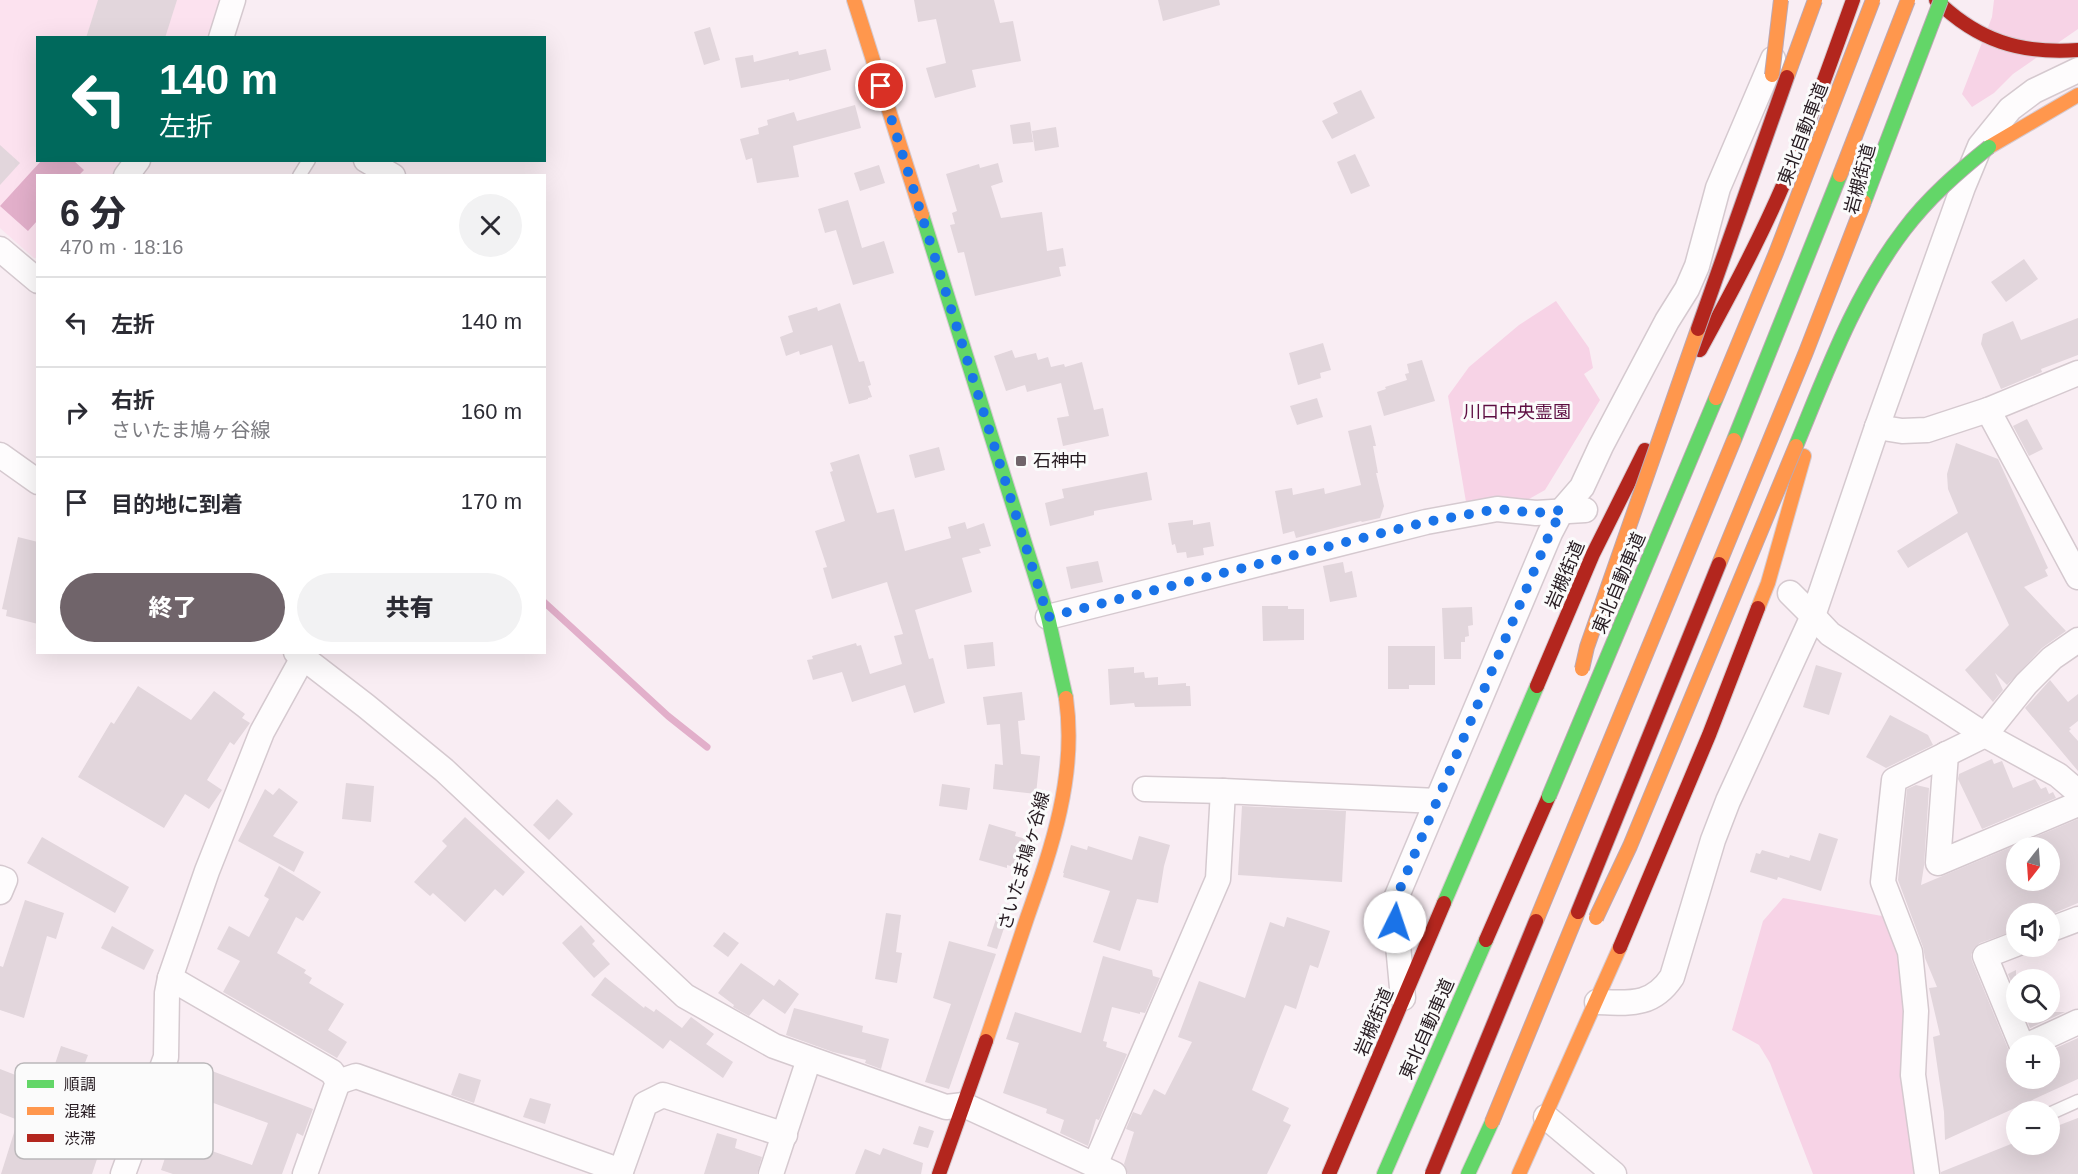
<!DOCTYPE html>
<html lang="ja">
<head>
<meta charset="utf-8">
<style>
  :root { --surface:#fff; --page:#f2f2f3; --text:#2b2b33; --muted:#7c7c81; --line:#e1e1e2; --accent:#70646a }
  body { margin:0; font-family:Helvetica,"Noto Sans JP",sans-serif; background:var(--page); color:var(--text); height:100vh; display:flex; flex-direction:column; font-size:22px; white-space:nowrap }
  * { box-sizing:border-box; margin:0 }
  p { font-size:20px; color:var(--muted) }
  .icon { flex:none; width:33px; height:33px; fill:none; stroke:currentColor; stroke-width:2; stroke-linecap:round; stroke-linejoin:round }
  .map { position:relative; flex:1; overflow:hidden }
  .panel { position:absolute; left:36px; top:174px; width:510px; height:480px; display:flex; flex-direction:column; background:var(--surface); border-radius:0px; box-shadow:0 6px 24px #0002 }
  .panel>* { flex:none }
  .top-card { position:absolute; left:36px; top:36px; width:510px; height:126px; border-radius:0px; box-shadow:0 6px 24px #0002; background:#00695c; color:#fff; overflow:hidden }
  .needle { width:39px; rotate:197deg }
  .buttons { position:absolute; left:2006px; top:837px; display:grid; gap:12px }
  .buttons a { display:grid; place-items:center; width:54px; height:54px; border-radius:50%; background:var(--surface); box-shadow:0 6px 24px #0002; font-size:30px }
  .pin { position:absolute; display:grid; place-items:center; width:51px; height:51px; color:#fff; margin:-26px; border:3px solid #fff; border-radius:50%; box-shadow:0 2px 6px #0007 }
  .me { position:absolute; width:66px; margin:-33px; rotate:4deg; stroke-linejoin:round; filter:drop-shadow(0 0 4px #0008) }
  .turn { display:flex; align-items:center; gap:21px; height:126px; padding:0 24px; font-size:27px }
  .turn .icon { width:78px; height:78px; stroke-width:2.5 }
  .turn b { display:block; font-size:42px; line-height:51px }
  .round { display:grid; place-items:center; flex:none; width:63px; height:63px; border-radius:32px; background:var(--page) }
  .headline { display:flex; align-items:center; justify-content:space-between; height:102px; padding:0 24px }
  h1 { font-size:36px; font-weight:800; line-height:45px }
  .action { display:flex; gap:12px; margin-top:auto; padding:12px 24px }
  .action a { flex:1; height:69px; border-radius:36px; background:var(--accent); color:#fff; font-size:24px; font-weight:800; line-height:69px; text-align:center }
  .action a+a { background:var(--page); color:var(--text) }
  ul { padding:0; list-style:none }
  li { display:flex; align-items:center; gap:18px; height:90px; padding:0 24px; border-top:2px solid var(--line) }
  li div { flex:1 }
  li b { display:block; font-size:22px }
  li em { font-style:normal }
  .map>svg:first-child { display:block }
  .built { fill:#fce2ef }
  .green { fill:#f7d3e6 }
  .water { fill:#e2afca }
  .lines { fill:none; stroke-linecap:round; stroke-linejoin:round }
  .stream { stroke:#e2afca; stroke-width:7 }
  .building { fill:#e2d6dc; fill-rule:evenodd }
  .lane-casing { stroke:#d5c9cf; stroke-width:15 }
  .street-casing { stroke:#d5c9cf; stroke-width:27 }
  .fast-casing { stroke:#d5c9cf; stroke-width:16 }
  .slow-casing { stroke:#d5c9cf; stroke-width:16 }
  .jam-casing { stroke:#d5c9cf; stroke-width:16 }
  .lane { stroke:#fefcfd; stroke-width:12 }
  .street { stroke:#fefcfd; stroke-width:24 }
  .fast { stroke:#63d668; stroke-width:14 }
  .slow { stroke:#ff974d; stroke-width:14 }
  .jam { stroke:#b3261e; stroke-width:14 }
  .fast-bridge-casing { stroke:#bca8b3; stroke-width:16; stroke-linecap:butt }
  .slow-bridge-casing { stroke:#bca8b3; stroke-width:16; stroke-linecap:butt }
  .jam-bridge-casing { stroke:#bca8b3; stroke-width:16; stroke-linecap:butt }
  .fast-bridge { stroke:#63d668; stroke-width:14 }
  .slow-bridge { stroke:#ff974d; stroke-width:14 }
  .jam-bridge { stroke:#b3261e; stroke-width:14 }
  .route { stroke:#1a73e8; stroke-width:10; stroke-dasharray:0 18 }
  .poi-dot { fill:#70646a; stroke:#fbfbfb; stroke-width:2 }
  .labels { text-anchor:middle; stroke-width:6; stroke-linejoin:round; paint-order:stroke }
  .street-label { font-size:18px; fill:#261b21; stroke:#fbfbfb }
  .park-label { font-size:18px; fill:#5d0e42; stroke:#fbfbfb }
  .poi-label { font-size:18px; fill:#261b21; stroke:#fbfbfb; text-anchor:start }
  .key { fill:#fbfbfb; stroke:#bbb8ba; stroke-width:1.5 }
  .key-label { font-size:16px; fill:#261b21 }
</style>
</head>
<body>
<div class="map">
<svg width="2078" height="1174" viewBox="0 0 2078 1174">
  <rect width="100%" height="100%" fill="#f9edf3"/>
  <polygon class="built" points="0,0 222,0 215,29 209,37 38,38 38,160 128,161 115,175 38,176 37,258 34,258 0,228"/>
  <g class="green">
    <polygon points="1994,0 2078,0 2078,29 2013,74 1994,93 1972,107 1962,94 1992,17"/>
    <polygon points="1556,301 1589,348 1593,368 1584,374 1600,400 1545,490 1529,499 1466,502 1448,396 1469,367 1519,325"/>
    <polygon points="1783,898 1882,916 1897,941 1904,983 1917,1174 1813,1174 1770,1063 1759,1045 1732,1030 1763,921"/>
  </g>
  <polygon class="water" points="41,161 74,161 84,170 79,175 38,176 37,221 28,231 0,206"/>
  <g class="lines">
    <polyline class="stream" points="544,602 668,716 707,747"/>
  </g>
  <g class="building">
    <polygon points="98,0 177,0 165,38 86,38"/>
    <polygon points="914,0 994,0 1000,23 1013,21 1021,61 972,70 976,87 935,98 926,68 946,63 936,19 918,22"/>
    <polygon points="1158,0 1219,0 1220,5 1163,21"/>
    <polygon points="710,27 720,60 704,65 694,32"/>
    <polygon points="826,49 831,70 789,81 789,79 741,88 735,58 753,55 754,62 798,51 799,55"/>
    <polygon points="1361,90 1375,118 1332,139 1322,121 1338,113 1333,103"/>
    <polygon points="855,105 861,128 793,146 799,177 757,183 752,158 746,160 740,139 759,134 758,128 768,125 767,120 794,112 797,121"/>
    <polygon points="1030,122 1033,142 1013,144 1010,125"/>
    <polygon points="1056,127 1059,147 1035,151 1032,131"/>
    <polygon points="0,145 20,163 0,185"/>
    <polygon points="1355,154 1370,186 1351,194 1337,162"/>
    <polygon points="998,163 1003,182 991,186 1001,218 1042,212 1047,251 1063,248 1066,266 1059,267 1061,276 975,296 964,252 958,253 950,225 955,224 952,213 957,211 946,174 979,164 980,168"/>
    <polygon points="879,165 885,183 860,191 854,173"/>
    <polygon points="848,200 862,248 884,241 894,273 853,285 836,230 825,233 818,209"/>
    <polygon points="2024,259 2038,279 2006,302 1991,282"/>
    <polygon points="840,303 859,362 864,361 871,385 868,386 872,397 868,398 868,399 849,404 832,345 800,355 799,351 786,356 780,337 793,332 788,316 817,307 818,311"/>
    <polygon points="2078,318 2078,355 2041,369 2042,372 2001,389 1981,344 1983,334 2013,321 2021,340"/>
    <polygon points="1323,343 1331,370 1320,373 1321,378 1298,385 1289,353"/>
    <polygon points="1012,350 1015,358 1036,353 1038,360 1048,357 1051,367 1064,364 1065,367 1082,362 1094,410 1103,408 1109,436 1063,446 1057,418 1069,416 1061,383 1027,392 1025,385 1006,391 994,356"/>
    <polygon points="1422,360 1435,401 1384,416 1377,392 1386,389 1385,387 1407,380 1405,374 1409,373 1407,364"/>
    <polygon points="1317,398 1323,417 1297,425 1290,406"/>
    <polygon points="2027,419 2043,449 2029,456 2013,426"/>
    <polygon points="1371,425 1376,446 1373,446 1378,473 1376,473 1384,506 1380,518 1362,522 1361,521 1296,538 1294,531 1283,534 1275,491 1292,488 1293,495 1324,488 1325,494 1361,485 1348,431"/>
    <polygon points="1956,443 1998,459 2048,568 2045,570 2048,576 2024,587 2066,631 2042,648 2007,685 1995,673 2003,690 1993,702 1965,670 2009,625 1967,532 1908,568 1897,551 1958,513 1948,489 1947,474"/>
    <polygon points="939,447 945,470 915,478 909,455"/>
    <polygon points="859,454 877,513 894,509 905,551 951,538 948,527 965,522 967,529 984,523 991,546 979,549 981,553 962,558 972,592 915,610 929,659 933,658 945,703 914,713 905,685 852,702 842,672 813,680 807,660 813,659 812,656 856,643 857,646 861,645 870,674 902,664 894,636 903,634 887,582 832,599 823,568 827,567 815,531 845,521 830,472 833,471 830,463"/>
    <polygon points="1147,472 1152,500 1094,511 1094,515 1050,526 1045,503 1064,498 1062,489"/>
    <polygon points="1193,520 1193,525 1210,522 1214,546 1203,548 1204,555 1187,558 1186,552 1177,553 1175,544 1172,545 1168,523"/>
    <polygon points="18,537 38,542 38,624 6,616 7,610 2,609"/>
    <polygon points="1098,561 1103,582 1071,589 1066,567"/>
    <polygon points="1343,562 1345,573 1352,571 1357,597 1330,602 1323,566"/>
    <polygon points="1262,606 1288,606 1288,609 1304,609 1304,640 1263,641"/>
    <polygon points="1472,607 1473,625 1468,626 1469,636 1465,637 1465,642 1461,642 1461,659 1444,659 1442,608"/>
    <polygon points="993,642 995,666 967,669 964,645"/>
    <polygon points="1388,646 1435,646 1435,685 1409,685 1409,689 1388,689"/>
    <polygon points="1816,665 1842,673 1829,715 1803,707"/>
    <polygon points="1134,667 1134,673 1144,672 1145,678 1158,677 1158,685 1186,683 1186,686 1190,686 1191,706 1135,707 1134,703 1110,705 1108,669"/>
    <polygon points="2050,680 2068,702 2078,694 2078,721 2069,728 2071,729 2069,731 2078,741 2078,771 2025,708"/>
    <polygon points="138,686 191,720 214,691 245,714 242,718 250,723 234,745 230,742 207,780 222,790 209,809 185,794 164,828 78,777 111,722 114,724"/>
    <polygon points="1022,692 1025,720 1018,721 1021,754 1040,756 1036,794 993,789 995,764 1003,765 1000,724 987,725 983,697"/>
    <polygon points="1890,715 1928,735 1933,745 1886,768 1866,757"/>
    <polygon points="1992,759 1994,764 2002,761 2013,788 2035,779 2041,789 2046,787 2049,794 2053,792 2056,798 1982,829 1958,779 1959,774"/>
    <polygon points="346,783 374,786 371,822 342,819"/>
    <polygon points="942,784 970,788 967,810 939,806"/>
    <path d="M1916 785 1929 788 1924 866 1921 885 2078 819V903L2052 914H2016V930L1980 943 1974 948 1971 955 1972 961 2009 1051 2016 1058V1078H2049V1051L2078 1038V1079L1945 1140 1944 1112 1933 1037 1940 1035 1929 988 1937 987 1925 958 1923 947 1898 880 1907 789ZM2016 848H2049V880H2016Z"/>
    <polygon points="279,788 298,802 273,836 304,852 294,872 238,841 265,789 273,795"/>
    <polygon points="557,799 573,814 549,840 533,825"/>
    <polygon points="1242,806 1346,811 1342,882 1238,875"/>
    <polygon points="465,817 525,872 503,896 495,889 465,922 433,893 430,896 414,882 447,846 442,841"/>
    <polygon points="989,824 1016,832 1015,836 1026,839 1018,868 1007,865 1007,868 979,860"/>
    <polygon points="1819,833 1838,839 1821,891 1778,877 1777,880 1750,872 1756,853 1760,854 1762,850 1789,858 1790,855 1810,861"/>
    <polygon points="1139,836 1170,845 1164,866 1158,903 1137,899 1120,951 1093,942 1110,891 1063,877 1064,873 1063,873 1071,845 1087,850 1088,846 1132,860"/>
    <polygon points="42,837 129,887 115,913 27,863"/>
    <polygon points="279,866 321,892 303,921 296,917 277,953 306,970 304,973 312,978 309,983 344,1004 328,1030 347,1042 337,1058 223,992 240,961 217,949 229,926 249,937 269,899 264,896"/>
    <polygon points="25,900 64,913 56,939 47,936 24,1018 0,1010 0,966 3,967"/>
    <polygon points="886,913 901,915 896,952 902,953 897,983 875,979"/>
    <polygon points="998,913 1008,916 997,949 987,946"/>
    <polygon points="1287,917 1330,931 1318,968 1310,965 1296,1009 1285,1005 1252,1090 1289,1108 1283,1121 1291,1125 1267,1174 1128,1174 1124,1164 1134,1132 1126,1129 1133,1112 1141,1115 1154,1089 1165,1095 1192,1042 1178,1037 1199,981 1245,998 1270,922 1284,927"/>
    <polygon points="581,925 595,941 592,944 610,964 594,978 562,943"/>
    <polygon points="112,926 154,950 144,970 101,948"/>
    <polygon points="724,932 739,943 728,957 713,946"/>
    <polygon points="949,941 996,954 949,1089 925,1082 951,1004 933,998"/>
    <polygon points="1103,956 1152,970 1153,976 1160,978 1145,1013 1140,1012 1140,1014 1112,1007 1103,1041 1107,1042 1106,1047 1127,1054 1099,1120 1096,1119 1088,1146 1060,1133 1064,1120 1046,1113 1047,1109 1003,1093 1019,1043 1006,1039 1015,1012 1081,1033"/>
    <polygon points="741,963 774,986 779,979 799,994 785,1014 763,999 749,1016 733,1007 734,1005 718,993"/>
    <polygon points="2016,970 2016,994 2008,974"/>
    <polygon points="605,977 644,1008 645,1006 654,1012 656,1009 682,1028 691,1017 714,1034 706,1044 733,1062 723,1078 670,1040 663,1049 591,995"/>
    <polygon points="794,1008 863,1026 862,1032 889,1039 881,1069 865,1063 866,1060 833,1052 786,1035"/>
    <polygon points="2024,1012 2065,1012 2030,1028"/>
    <polygon points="61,1046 88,1055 83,1068 115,1078 107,1102 49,1082"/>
    <polygon points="196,1065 313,1109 303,1136 297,1133 282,1174 173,1174 161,1170 172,1137 252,1165 268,1123 186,1093"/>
    <polygon points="0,1069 44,1086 33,1118 103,1141 92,1174 1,1174 18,1120 0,1113"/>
    <polygon points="459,1073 481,1080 474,1103 451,1095"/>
    <polygon points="530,1098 551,1104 545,1124 523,1117"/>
    <polygon points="2078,1118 2078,1174 1941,1174 1941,1172 2011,1144 2049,1144 2049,1129"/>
    <polygon points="919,1126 934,1131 928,1148 913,1144"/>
    <polygon points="717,1133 737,1139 735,1148 762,1157 757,1174 704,1174"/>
    <polygon points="883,1148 923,1163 921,1174 855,1174 865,1149 880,1155"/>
  </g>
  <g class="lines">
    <defs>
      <g id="lane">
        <polyline points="299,176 309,160"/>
        <polyline points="2049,1114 2078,1101"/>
      </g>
      <g id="street">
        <polyline points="221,38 233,0"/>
        <polyline points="366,160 393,176"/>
        <polyline points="126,176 138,160"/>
        <polyline points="0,249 38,281"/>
        <polyline points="1988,410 2078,577"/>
        <polyline points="1877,427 1902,431 1927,430 1988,410 2078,373"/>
        <polyline points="0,455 38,482"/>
        <polyline points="1790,593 1813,616 1877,427 1963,187 1980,146 2010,109 2034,91 2078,70"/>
        <polyline points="1048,617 1426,522 1497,509 1536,513 1585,510"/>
        <polyline points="296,652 366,706 444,770 685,996 774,1046 946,1107 964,1105 1114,1174"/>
        <polyline points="1946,754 1938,863 2078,804"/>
        <polyline points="1145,789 1223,791"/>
        <polyline points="0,878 5,880 0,892"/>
        <polyline points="2049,930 2078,919"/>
        <polyline points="2016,944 1985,956 2022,1046"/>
        <polyline points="170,978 332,1072 338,1082 305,1174"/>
        <polyline points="1403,998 1394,903 1550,533 1562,510 1582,487 1601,446 1667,321 1687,289 1697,266 1718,188 1773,59"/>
        <path d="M1597 1002C1629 1003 1652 1007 1672 977L1713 840 1728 801 1813 616 1830 634 1985 735 2058 775 2078 792"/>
        <polyline points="2026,1046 2078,1022"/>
        <polyline points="338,1082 356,1076 621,1171"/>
        <polyline points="1546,1117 1614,1174"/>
        <polyline points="123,1174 166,1057 167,993 170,978 207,871 262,732 306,652"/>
        <polyline points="620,1174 645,1104 663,1095 785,1135"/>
        <polyline points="771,1174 809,1059"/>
        <polyline points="1098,1174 1095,1165 1218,879 1223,791 1437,801"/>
        <polyline points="1927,1174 1913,1075 1916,1011 1910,952 1883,882 1894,780 1985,735 2026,684 2052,658 2078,640"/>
      </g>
      <g id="fast">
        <polyline points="922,215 1048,617 1066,698"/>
        <polyline points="1444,903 1537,686"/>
        <polyline points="1384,1174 1486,940"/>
        <polyline points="1468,1174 1492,1122"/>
      </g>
      <g id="slow">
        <polyline points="854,0 922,215"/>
        <polyline points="1989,147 2078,95"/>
        <polyline points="1758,608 1768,583 1804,456"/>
        <path d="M986 1041C1000 1000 1013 959 1027 918 1052 847 1077 775 1066 698"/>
        <polyline points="1519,1174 1620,947"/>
      </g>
      <g id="jam">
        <path d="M1936 0C1978 41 2020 54 2078 50"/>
        <path d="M1700 350C1730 295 1759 241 1784 183 1810 123 1831 61 1853 0"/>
        <polyline points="1537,686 1593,554 1645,450"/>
        <polyline points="1486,940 1549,796"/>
        <polyline points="1620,947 1709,735 1758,608"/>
        <polyline points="939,1174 986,1041"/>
        <polyline points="1329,1174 1444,903"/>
      </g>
    </defs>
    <use href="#lane" class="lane-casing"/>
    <use href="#street" class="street-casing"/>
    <use href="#fast" class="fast-casing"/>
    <use href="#slow" class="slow-casing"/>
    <use href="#jam" class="jam-casing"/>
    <use href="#lane" class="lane"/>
    <use href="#street" class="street"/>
    <use href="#fast" class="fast"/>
    <use href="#slow" class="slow"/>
    <use href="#jam" class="jam"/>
    <defs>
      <g id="fast-bridge">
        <polyline points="1864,202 1941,0"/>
        <polyline points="1734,440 1840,175"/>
        <path d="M1796 446C1827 371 1855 294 1904 230 1928 198 1958 172 1989 147"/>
        <polyline points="1549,796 1716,398"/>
      </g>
      <g id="slow-bridge">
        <polyline points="1772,75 1781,0"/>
        <polyline points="1787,77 1815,0"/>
        <polyline points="1840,175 1908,0"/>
        <polyline points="1716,398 1776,253 1873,0"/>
        <polyline points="1719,564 1806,352 1864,202"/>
        <polyline points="1582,669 1587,647 1698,329"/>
        <polyline points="1596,918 1630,846 1796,446"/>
        <polyline points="1536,921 1734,440"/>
        <polyline points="1492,1122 1578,912"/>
      </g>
      <g id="jam-bridge">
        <polyline points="1698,329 1787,77"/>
        <polyline points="1578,912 1719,564"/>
        <polyline points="1432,1174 1536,921"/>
      </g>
    </defs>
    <use href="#fast-bridge" class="fast-bridge-casing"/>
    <use href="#slow-bridge" class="slow-bridge-casing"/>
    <use href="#jam-bridge" class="jam-bridge-casing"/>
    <use href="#fast-bridge" class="fast-bridge"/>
    <use href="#slow-bridge" class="slow-bridge"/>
    <use href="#jam-bridge" class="jam-bridge"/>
  </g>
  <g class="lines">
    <polyline class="route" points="881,86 1048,617 1426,522 1497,509 1536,513 1562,510 1550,533 1394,903 1395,922"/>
  </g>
  <rect class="poi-dot" x="1015" y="455" width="12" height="12" rx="3"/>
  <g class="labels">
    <g class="street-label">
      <text transform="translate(1803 134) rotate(-69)" y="6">東北自動車道</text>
      <text transform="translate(1860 179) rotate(-75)" y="6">岩槻街道</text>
      <text transform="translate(1565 575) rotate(-67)" y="6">岩槻街道</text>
      <text transform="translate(1619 583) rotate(-67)" y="6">東北自動車道</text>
      <text transform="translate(1024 861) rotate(-74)" y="6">さいたま鳩ヶ谷線</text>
      <text transform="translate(1374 1022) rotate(-67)" y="6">岩槻街道</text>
      <text transform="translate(1427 1029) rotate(-66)" y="6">東北自動車道</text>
    </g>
    <g class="park-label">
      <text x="1517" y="418">川口中央霊園</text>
    </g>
    <g class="poi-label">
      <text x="1033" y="467">石神中</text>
    </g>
  </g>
  <rect x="15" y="1063" width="198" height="96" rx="9" class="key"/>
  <rect x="27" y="1080" width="27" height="8" fill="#63d668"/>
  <rect x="27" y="1107" width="27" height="8" fill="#ff974d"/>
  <rect x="27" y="1134" width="27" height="8" fill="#b3261e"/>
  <g class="key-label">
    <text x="64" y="1090">順調</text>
    <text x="64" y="1117">混雑</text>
    <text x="64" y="1144">渋滞</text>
  </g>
</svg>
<div class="buttons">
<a><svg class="needle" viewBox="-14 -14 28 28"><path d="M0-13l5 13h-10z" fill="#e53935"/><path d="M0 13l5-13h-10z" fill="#7c7c81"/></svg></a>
<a><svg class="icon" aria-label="sound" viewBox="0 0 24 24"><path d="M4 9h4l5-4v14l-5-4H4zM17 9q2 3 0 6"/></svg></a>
<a><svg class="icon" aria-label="search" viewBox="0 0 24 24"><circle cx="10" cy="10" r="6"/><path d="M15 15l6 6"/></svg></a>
<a>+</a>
<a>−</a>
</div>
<div class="pin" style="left:881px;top:86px;background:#d93025"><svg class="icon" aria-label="arrive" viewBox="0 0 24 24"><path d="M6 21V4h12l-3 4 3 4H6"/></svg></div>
<svg class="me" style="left:1395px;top:922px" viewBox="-20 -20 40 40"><circle r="19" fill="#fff"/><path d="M0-13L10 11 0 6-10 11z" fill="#1a73e8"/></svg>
<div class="top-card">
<div class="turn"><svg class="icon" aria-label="left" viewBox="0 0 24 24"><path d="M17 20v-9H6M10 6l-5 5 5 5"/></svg><div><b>140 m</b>左折</div></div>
</div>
<section class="panel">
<div class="headline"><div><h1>6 分</h1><p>470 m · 18:16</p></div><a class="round"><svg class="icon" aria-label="close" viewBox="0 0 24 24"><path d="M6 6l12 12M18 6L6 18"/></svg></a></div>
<ul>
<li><svg class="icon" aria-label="left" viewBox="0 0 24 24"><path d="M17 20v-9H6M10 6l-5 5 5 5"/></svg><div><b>左折</b></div><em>140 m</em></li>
<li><svg class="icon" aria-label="right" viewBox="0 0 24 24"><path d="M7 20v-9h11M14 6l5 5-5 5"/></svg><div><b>右折</b><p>さいたま鳩ヶ谷線</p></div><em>160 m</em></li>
<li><svg class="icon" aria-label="arrive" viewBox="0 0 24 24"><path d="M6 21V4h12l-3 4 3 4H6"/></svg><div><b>目的地に到着</b></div><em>170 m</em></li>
</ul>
<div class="action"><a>終了</a><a>共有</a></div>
</section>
</div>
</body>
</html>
